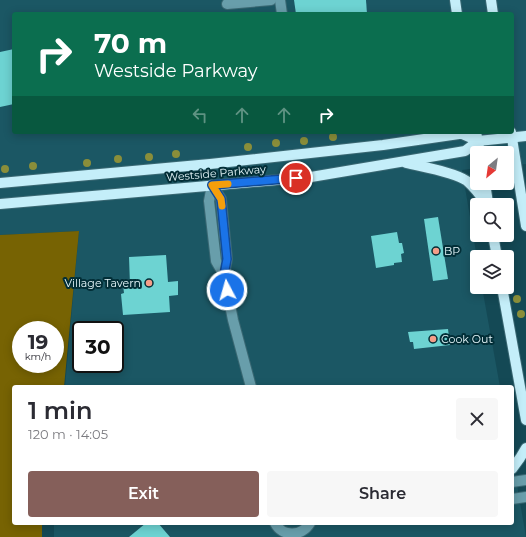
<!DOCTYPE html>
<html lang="en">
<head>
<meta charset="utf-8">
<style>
  :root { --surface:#fff; --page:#f7f7f7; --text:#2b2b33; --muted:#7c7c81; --accent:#855f5a }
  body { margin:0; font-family:Montserrat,sans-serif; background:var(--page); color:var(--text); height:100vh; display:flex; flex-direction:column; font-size:15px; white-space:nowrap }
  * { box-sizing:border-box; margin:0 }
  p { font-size:13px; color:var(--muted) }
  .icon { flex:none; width:22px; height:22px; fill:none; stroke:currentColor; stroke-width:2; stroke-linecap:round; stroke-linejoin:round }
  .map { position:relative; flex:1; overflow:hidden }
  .side { position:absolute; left:12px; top:385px; width:502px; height:140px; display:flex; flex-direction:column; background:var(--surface); border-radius:4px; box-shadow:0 2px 10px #0003 }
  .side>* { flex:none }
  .top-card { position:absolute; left:12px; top:12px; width:502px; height:122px; border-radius:4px; box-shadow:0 2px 10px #0003; background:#0b6e4f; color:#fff; overflow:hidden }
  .needle { width:26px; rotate:209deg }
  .controls { position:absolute; left:470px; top:146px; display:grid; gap:8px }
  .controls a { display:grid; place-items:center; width:44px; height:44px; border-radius:4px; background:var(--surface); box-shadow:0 2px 10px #0003; font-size:20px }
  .speed { position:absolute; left:12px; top:321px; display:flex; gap:8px; font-size:20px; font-weight:700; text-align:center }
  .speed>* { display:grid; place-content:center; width:52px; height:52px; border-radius:50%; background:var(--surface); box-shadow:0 2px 10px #0003; line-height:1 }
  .speed small { font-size:10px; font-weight:400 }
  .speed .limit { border:2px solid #111; border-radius:6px; background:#fff; color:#111 }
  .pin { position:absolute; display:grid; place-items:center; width:34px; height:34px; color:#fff; margin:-17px; border:2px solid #fff; border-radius:50%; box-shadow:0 1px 4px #0007 }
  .me { position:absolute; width:44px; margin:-22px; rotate:354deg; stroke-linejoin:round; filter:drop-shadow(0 0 3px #0008) }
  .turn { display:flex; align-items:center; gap:14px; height:84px; padding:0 16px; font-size:18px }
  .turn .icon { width:52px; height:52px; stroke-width:2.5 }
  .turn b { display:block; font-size:28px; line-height:34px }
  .lanes { display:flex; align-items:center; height:38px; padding:0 16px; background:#0003; justify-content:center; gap:20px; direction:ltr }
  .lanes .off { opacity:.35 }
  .round { display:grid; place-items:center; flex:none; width:42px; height:42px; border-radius:4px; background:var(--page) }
  .headline { display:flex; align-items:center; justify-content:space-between; height:68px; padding:0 16px }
  h1 { font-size:24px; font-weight:600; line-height:30px }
  .button { display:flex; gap:8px; margin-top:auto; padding:8px 16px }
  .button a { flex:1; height:46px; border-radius:4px; background:var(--accent); color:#fff; font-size:16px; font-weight:600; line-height:46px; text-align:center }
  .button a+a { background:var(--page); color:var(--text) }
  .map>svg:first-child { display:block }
  .built { fill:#1b5764; fill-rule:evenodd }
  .green { fill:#776303; fill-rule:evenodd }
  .building { fill:#6dd3d2 }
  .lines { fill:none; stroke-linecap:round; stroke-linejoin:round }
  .minor-casing { stroke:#3a6873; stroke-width:12 }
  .major-casing { stroke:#3a6873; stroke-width:12 }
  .minor { stroke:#689eab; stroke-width:10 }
  .major { stroke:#c4eef9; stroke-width:10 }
  .tree { fill:#8a8e3a }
  .route-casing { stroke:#114b97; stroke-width:10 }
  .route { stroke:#1a73e8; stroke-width:7 }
  .slow { stroke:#f59e0b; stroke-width:7 }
  .poi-dot { fill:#f49e89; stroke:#022e37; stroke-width:1.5 }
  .labels { text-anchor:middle; stroke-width:4; stroke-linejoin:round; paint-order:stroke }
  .street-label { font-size:11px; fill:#e6f7fb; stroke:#022e37 }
  .poi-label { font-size:11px; fill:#e6f7fb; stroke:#022e37; text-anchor:start }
</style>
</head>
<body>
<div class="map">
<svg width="526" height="537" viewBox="0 0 526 537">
  <rect width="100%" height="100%" fill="#144955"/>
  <g class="built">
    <path d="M0 0H526V164L507 166V153H477V168L462 170 477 258V287H482L500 387H65L79 231 0 235ZM14 14H512V132H14ZM81 330H115V364H81Z"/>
    <polygon points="512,456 526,537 54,537 54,523 512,523"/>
  </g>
  <path class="green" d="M79 231 64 387H14V523H42V537H0V235ZM21 330H55V364H21Z"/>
  <g class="building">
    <polygon points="294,0 366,0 367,14 296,14"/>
    <polygon points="14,49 14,104 0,107 0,52"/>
    <polygon points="438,217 448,279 433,281 424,219"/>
    <polygon points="397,232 399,243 402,243 404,253 401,254 402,262 394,263 394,265 376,268 371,236"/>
    <polygon points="166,255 168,282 178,281 178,295 169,296 170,312 123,315 121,294 124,293 123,285 130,285 129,257"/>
    <polygon points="448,329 450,345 414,349 413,342 410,342 408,332"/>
    <polygon points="146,523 158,523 170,537 129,537"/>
  </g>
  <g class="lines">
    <defs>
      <g id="minor">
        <polyline points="280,0 282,14"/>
        <polyline points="227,4 271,0"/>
        <polyline points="212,185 209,201 216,261 224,275 233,320 251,387"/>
        <polyline points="212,185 221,199 227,259 224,275"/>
        <polyline points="512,482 526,480"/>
        <polyline points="512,499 526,497"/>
        <path d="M275 523C282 537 302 537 310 523"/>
      </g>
      <g id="major">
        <polyline points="455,0 457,14"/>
        <polyline points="491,0 493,14"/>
        <polyline points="476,132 480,153"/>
        <polyline points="511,132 526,226"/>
        <path d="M406 163C422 167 454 172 467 181 475 188 481 196 487 205"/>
        <polyline points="0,183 210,164 383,145 459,134 462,134 478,141"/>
        <polyline points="485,183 488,203"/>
        <polyline points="0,204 311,177 465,151 478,141 526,136"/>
        <polyline points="493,235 497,257"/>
        <polyline points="502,287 526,420"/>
        <polyline points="512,469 520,458 526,448"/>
      </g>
    </defs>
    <use href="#minor" class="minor-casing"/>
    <use href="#major" class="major-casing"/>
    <use href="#minor" class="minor"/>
    <use href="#major" class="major"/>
  </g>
  <g class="tree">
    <circle cx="333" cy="137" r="4"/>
    <circle cx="304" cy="141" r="4"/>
    <circle cx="276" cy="143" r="4"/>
    <circle cx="248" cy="147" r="4"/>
    <circle cx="176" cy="154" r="4"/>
    <circle cx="149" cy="157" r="4"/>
    <circle cx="118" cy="159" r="4"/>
    <circle cx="87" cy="163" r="4"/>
    <circle cx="33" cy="166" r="4"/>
    <circle cx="5" cy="169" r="4"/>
    <circle cx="517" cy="299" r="4"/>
    <circle cx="521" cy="314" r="4"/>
  </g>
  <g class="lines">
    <defs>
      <polyline id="route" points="227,290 224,275 227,259 221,199 212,185 296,178"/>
    </defs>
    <use href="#route" class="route-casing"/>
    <use href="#route" class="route"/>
    <polyline class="slow" points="222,206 221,199 212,185 228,184"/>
  </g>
  <g class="poi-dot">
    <circle cx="436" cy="251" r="4"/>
    <circle cx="149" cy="283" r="4"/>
    <circle cx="433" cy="339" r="4"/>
  </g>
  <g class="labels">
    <g class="street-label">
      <text transform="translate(216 173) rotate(-5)" y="4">Westside Parkway</text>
    </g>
    <g class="poi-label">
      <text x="444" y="255">BP</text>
      <text x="141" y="287" text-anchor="end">Village Tavern</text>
      <text x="441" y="343">Cook Out</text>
    </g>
  </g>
</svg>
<div class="controls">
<a><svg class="needle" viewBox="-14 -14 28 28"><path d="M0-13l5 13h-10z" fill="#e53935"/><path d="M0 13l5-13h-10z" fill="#7c7c81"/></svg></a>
<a><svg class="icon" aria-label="search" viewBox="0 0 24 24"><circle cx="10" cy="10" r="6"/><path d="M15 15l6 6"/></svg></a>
<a><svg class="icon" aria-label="layers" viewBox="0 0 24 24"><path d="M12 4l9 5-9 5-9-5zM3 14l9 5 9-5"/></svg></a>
</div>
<div class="speed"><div>19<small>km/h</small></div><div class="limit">30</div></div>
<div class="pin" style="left:296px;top:178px;background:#d93025"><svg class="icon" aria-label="arrive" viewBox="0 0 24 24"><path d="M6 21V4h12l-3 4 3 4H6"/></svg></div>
<svg class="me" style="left:227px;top:290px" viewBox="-20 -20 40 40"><circle r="17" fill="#1a73e8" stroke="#fff" stroke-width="3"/><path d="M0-11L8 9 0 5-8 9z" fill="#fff"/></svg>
<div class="top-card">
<div class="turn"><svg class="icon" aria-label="right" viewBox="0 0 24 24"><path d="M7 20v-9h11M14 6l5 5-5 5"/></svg><div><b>70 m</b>Westside Parkway</div></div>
<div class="lanes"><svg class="icon off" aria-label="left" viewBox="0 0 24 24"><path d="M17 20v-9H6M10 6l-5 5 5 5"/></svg><svg class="icon off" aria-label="ahead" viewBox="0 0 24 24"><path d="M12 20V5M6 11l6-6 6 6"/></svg><svg class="icon off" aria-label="ahead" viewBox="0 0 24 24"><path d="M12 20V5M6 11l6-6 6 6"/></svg><svg class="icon" aria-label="right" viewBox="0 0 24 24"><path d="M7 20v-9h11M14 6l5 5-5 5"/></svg></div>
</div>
<section class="side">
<div class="headline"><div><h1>1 min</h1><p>120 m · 14:05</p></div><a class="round"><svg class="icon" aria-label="close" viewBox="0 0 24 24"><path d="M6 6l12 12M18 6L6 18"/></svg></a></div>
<div class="button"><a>Exit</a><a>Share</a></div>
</section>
</div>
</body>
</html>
